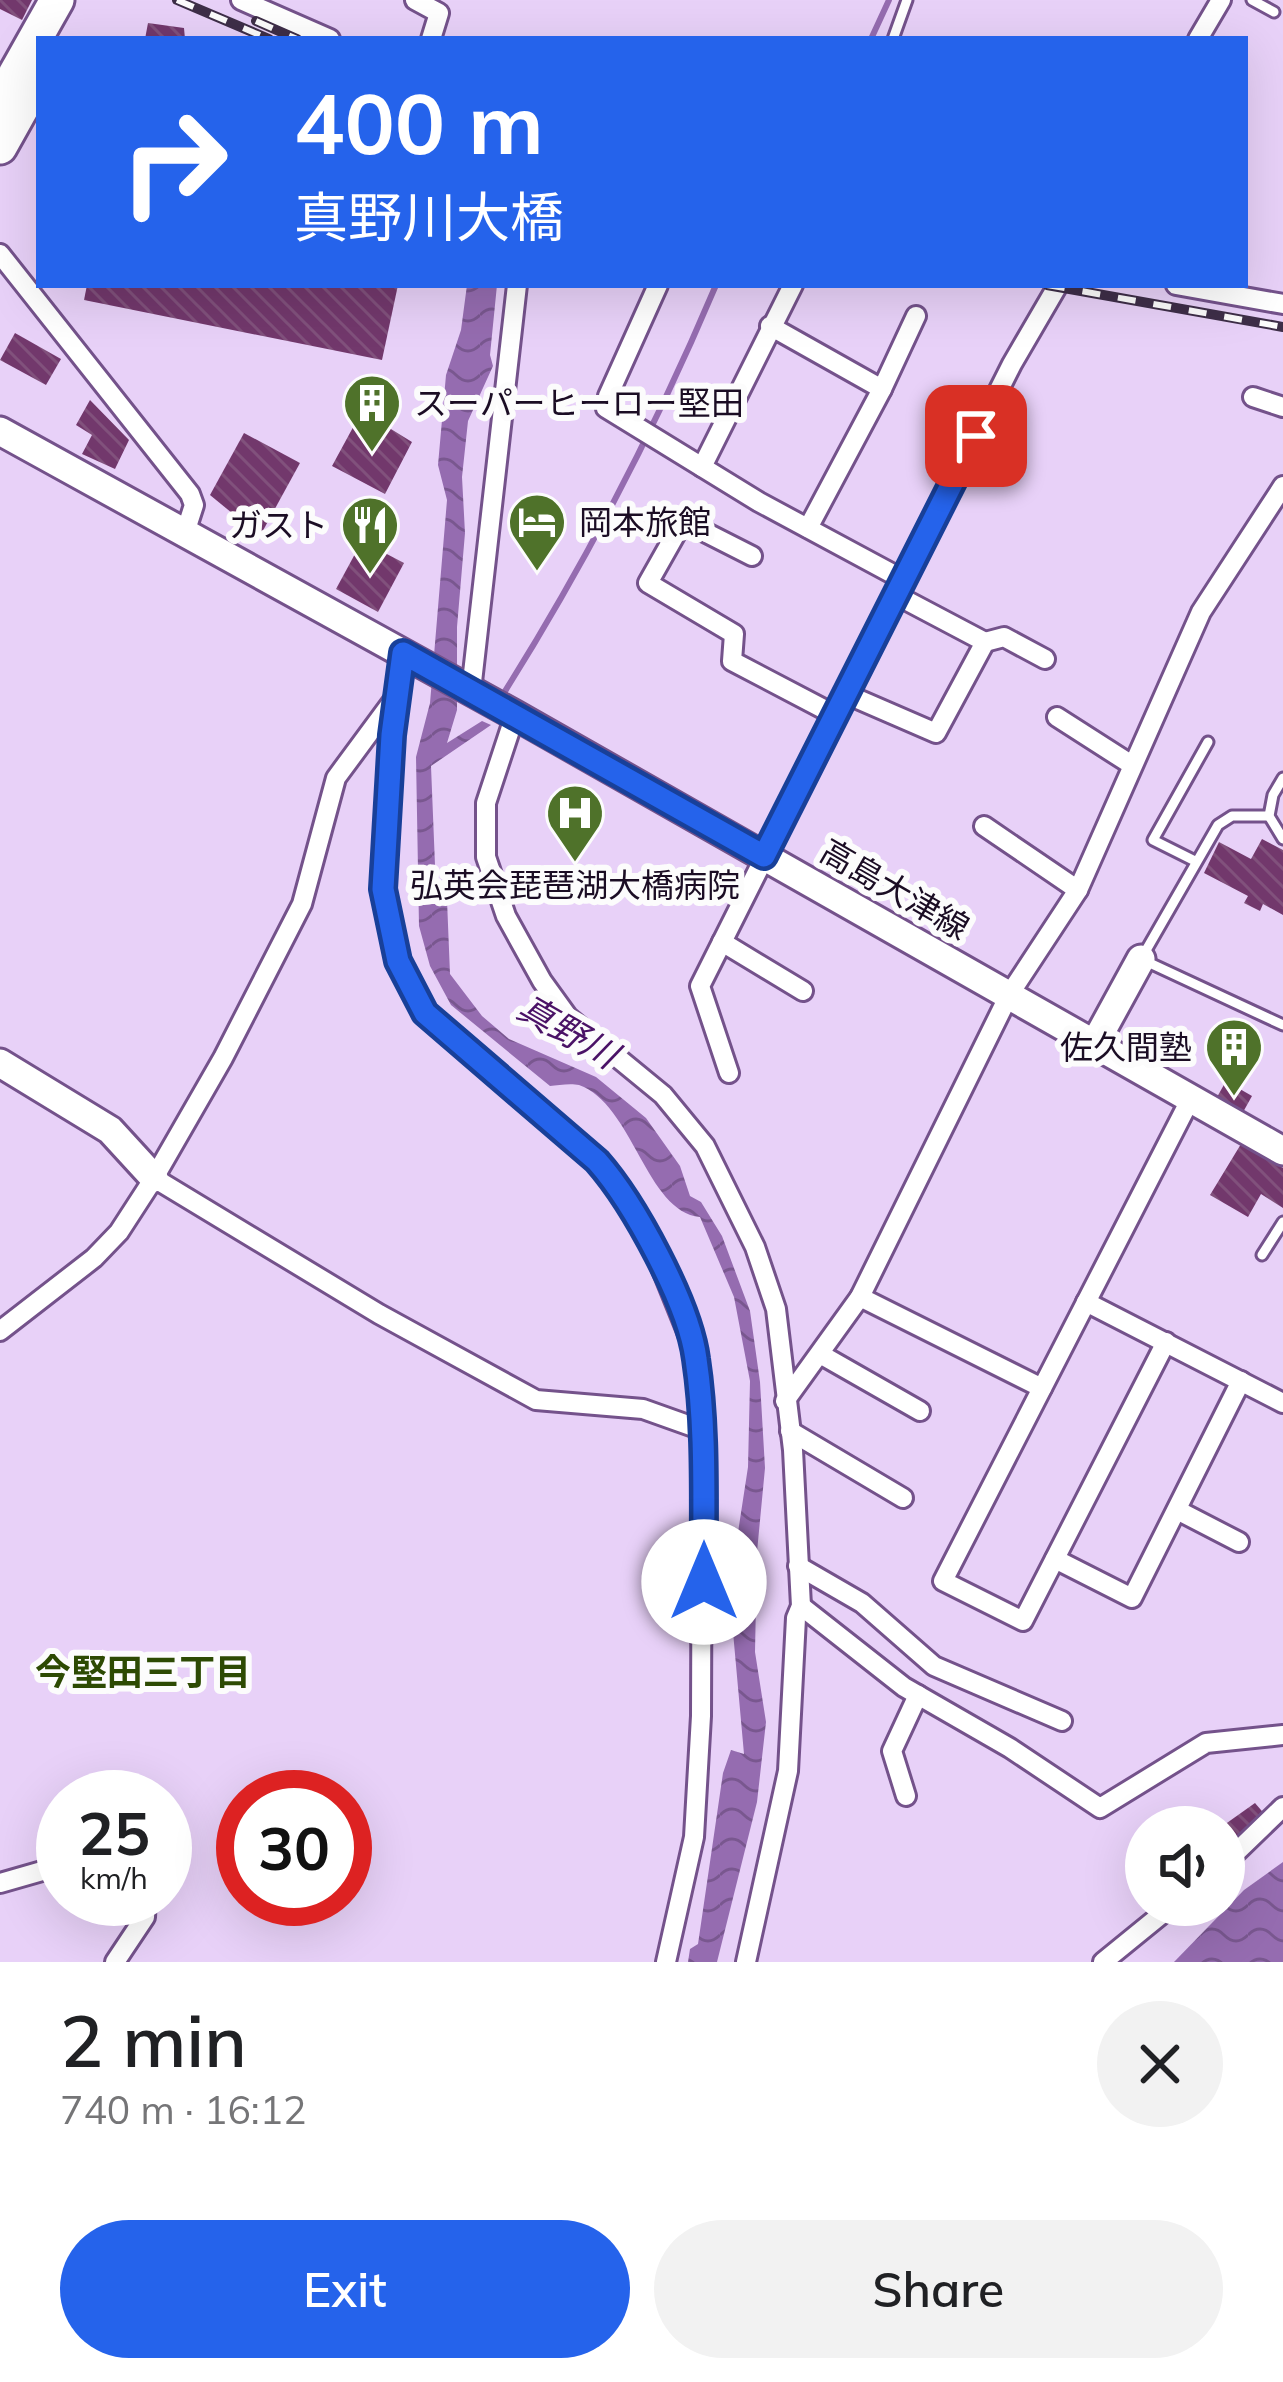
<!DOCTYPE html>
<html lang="en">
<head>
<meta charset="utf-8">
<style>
  :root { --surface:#fff; --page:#f2f2f2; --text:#202124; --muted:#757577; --accent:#2563eb }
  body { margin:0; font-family:Mulish,"Noto Sans JP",sans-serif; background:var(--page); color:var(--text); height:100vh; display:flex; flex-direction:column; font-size:45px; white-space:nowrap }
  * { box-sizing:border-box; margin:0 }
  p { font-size:39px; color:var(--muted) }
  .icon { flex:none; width:66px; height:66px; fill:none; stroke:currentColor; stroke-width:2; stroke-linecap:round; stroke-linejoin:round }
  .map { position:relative; height:1962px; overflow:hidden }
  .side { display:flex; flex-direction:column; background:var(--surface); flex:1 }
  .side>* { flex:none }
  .hud { position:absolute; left:36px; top:36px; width:1212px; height:252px; border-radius:0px; box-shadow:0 12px 48px #0002; background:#2563eb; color:#fff; overflow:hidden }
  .tools { position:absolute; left:1125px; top:1806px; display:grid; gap:24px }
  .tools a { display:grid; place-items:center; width:120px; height:120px; border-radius:50%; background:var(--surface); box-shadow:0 12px 48px #0002; font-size:60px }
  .speed { position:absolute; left:36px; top:1770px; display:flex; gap:24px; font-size:60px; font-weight:700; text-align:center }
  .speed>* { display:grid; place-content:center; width:156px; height:156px; border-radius:50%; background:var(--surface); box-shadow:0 12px 48px #0002; line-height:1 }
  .speed small { font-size:30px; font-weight:400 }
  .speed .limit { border:18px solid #d22; background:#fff; color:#111 }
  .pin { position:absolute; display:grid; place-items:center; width:102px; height:102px; color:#fff; margin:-51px; border-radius:24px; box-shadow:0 6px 18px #0006 }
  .me { position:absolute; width:132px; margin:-66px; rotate:0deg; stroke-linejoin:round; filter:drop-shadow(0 0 9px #0008) }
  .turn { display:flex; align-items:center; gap:42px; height:252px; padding:0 60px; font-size:54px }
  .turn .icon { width:156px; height:156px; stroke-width:2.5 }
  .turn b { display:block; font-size:84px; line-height:102px }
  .round { display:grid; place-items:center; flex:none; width:126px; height:126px; border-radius:63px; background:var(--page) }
  .overview { display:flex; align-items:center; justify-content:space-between; height:204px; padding:0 60px }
  h1 { font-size:72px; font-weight:600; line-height:90px }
  .cta { display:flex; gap:24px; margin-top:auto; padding:24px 60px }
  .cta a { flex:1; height:138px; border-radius:72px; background:var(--accent); color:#fff; font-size:48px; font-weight:600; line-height:138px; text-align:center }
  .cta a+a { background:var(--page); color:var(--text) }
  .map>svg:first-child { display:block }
  .water { fill:url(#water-waves) }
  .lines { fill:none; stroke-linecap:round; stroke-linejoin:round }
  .stream { stroke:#956cb0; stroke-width:6 }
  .building { fill:url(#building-back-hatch) }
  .lane-casing { stroke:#74528b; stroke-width:15 }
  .street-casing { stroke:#74528b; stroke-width:24 }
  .secondary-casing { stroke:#74528b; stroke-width:33 }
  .highway-casing { stroke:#74528b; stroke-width:39 }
  .lane { stroke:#fff; stroke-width:9 }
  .street { stroke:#fff; stroke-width:18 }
  .secondary { stroke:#fff; stroke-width:27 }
  .highway { stroke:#fff; stroke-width:33 }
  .rail-casing { stroke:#3e2e48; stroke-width:10 }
  .rail { stroke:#fcfcfc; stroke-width:6; stroke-dasharray:18; stroke-linecap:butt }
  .route-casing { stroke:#184099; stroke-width:30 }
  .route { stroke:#2563eb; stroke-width:21 }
  .labels { text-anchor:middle; stroke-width:12; stroke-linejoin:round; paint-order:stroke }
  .poi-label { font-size:33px; fill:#1b0d24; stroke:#fcfcfc; text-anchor:start }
  .street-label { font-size:33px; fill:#1b0d24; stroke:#fcfcfc }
  .water-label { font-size:36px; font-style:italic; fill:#4a1266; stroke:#fcfcfc }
  .neighbourhood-label { font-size:36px; font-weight:bold; fill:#2d4a03; stroke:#fcfcfc }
</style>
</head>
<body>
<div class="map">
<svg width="1283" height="1962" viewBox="0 0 1283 1962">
  <defs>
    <pattern id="water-waves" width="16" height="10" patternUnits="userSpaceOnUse" patternTransform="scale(3)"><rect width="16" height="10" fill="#956cb0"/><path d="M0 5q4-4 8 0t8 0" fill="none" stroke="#79578f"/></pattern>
    <pattern id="building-back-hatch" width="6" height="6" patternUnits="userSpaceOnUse" patternTransform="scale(3)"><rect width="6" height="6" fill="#72386c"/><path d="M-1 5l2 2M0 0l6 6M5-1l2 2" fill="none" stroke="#81517c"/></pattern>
  </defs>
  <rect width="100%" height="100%" fill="#e8d1f8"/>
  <g class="water">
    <path d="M467 285H497L490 355 493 366 468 421 462 477 465 533 457 627V710L447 743 482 721 491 725 431 766 436 890 447 900 450 974 482 1016 509 1039 596 1077 646 1118 680 1166 690 1196 701 1202 722 1236 750 1311 760 1382 765 1468 757 1552 755 1652 766 1722 757 1802 717 1962H688L690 1949 698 1944 723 1773 731 1750 744 1754 733 1632 735 1552 748 1467 750 1381 734 1297 700 1217C646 1212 633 1104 579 1085 571 1083 558 1085 550 1086L451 1005 430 966 419 926 416 757 430 703 447 500 438 465 446 375 461 330Z"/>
    <polygon points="1283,1862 1283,1962 1174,1962 1244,1890"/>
  </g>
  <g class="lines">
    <g class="stream">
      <polyline points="871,39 889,0"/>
      <path d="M502 696C584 566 656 427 716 285"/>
    </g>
  </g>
  <g class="building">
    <polygon points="0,0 32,0 22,20 0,9"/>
    <polygon points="148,23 184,28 185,39 145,39"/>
    <polygon points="87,285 398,285 382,360 84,300"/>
    <polygon points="15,333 61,359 46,385 0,360"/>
    <polygon points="90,400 129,440 115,469 82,454 92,435 76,425"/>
    <polygon points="357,420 373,431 378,421 412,442 385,494 332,466"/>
    <polygon points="244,433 300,463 260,536 210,495"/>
    <polygon points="362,541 404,563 378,612 336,589"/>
    <polygon points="1262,839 1283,850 1283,915 1263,904 1260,911 1244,903 1248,896 1204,873 1219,842 1251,859"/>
    <polygon points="1226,1081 1252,1096 1242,1114 1216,1099"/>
    <polygon points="1241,1144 1283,1168 1283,1208 1261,1194 1248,1217 1210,1195"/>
    <polygon points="1255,1803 1267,1817 1234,1844 1224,1825"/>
  </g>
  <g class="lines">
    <defs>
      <g id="lane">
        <polyline points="1252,0 1274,12"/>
        <polyline points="893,39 907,0"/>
        <polyline points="1283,778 1273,795 1269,816 1283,839"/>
        <polyline points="1269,816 1232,816 1218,825 1141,959 1283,1025"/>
        <polyline points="1195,861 1153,840 1208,742"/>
        <polyline points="1262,1255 1283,1222"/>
      </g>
      <g id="street">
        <polyline points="241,0 330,39"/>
        <polyline points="415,0 439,13 431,39"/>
        <polyline points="1198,39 1221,0"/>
        <polyline points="0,254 190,494 194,505 185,533"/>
        <polyline points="658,285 608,396 606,408 759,502 904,580"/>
        <polyline points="1176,285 1283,304"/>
        <polyline points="770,326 882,389"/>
        <polyline points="1253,397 1283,407"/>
        <polyline points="702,467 793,285"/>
        <polyline points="808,528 882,389 916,316"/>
        <polyline points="752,556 683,521 648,583 734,634 732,661 835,715"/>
        <polyline points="985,642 1004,637 1045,659"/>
        <polyline points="403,653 392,735 383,889 398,961 425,1014 571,1136 617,1184 650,1240 696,1354 702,1430 701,1716 694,1837 666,1962"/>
        <polyline points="471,691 517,285"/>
        <polyline points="846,694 936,733 985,642 896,595"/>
        <polyline points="515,715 486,803 486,857 506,916 542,981 568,1017 663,1095 705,1146 755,1247 776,1309 793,1450 801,1606 796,1618 788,1771 746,1962"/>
        <polyline points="1057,717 1132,765"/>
        <polyline points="984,826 1078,890"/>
        <polyline points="722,942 803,991"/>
        <polyline points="729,1073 700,986 1012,364 1058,285"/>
        <polyline points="154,1178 379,1314 536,1400 643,1409 702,1430"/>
        <polyline points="860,1297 1042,1388"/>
        <polyline points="1086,1302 1283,1403"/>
        <polyline points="0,1331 94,1258 119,1232 154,1178 223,1058 302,904 336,778 395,698"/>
        <polyline points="1166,1342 1023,1621 943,1581 1192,1096"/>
        <polyline points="820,1354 920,1411"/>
        <polyline points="785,1401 860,1297 1009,995 1078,890 1201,612 1283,486"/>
        <polyline points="790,1431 903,1498"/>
        <polyline points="1177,1510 1239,1542"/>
        <polyline points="1055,1559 1132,1598 1241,1381"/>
        <polyline points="798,1566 862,1603 934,1666 1062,1721"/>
        <polyline points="801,1606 904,1687 1010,1748 1100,1808 1206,1743 1283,1735"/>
        <polyline points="906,1796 892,1751 918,1695"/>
        <polyline points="1224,1864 1283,1807"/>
        <polyline points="0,1883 63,1865"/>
        <polyline points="115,1962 145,1917 146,1899"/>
        <polyline points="1103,1962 1173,1905"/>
      </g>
      <g id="secondary">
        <polyline points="0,431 515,715 1283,1151"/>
        <polyline points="1095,1043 1141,959"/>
        <polyline points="0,1063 110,1130 154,1178"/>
      </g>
      <g id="highway">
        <polyline points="0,101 57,0"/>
        <polyline points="0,147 38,79"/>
      </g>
    </defs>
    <use href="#lane" class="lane-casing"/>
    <use href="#street" class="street-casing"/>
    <use href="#secondary" class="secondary-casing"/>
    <use href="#highway" class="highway-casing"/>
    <use href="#lane" class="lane"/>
    <use href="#street" class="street"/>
    <use href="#secondary" class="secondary"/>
    <use href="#highway" class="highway"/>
    <defs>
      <g id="rail">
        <polyline points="177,0 269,39"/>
        <polyline points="256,21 297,39"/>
        <polyline points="1047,285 1283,327"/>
      </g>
    </defs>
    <use href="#rail" class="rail-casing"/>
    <use href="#rail" class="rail"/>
  </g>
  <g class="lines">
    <defs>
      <path id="route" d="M704 1582C703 1508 707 1432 696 1359 689 1304 634 1203 597 1161L425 1013 398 961 383 889 392 735 403 653 764 856 976 436"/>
    </defs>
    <use href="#route" class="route-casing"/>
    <use href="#route" class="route"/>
  </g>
  <defs>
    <symbol id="building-pin" viewBox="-11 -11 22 30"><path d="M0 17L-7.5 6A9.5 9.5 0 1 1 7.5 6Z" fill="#4f722a" stroke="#fcfcfc"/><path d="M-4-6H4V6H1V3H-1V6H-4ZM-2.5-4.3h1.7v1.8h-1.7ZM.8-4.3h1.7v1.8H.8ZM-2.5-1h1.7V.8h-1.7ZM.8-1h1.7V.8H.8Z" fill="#fff"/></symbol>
    <symbol id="hotel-pin" viewBox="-11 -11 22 30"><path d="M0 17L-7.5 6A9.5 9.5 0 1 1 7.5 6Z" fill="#4f722a" stroke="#fcfcfc"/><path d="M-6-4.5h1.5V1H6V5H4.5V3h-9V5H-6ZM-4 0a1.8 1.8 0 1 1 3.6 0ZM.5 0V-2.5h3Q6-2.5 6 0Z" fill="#fff"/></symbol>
    <symbol id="restaurant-pin" viewBox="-11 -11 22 30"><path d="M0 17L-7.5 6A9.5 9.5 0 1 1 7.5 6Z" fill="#4f722a" stroke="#fcfcfc"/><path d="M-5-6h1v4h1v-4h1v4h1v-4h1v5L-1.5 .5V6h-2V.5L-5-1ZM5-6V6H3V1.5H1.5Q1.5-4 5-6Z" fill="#fff"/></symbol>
    <symbol id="hospital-pin" viewBox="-11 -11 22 30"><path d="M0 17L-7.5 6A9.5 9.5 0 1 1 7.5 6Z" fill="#4f722a" stroke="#fcfcfc"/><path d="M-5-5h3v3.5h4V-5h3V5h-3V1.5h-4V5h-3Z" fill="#fff"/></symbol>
  </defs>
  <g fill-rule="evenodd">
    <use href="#building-pin" x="339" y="370" width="66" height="90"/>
    <use href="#hotel-pin" x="504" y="489" width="66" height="90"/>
    <use href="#restaurant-pin" x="337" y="492" width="66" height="90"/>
    <use href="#hospital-pin" x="542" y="780" width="66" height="90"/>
    <use href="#building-pin" x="1201" y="1014" width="66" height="90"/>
  </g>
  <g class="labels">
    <g class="poi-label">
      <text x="414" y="415">スーパーヒーロー堅田</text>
      <text x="579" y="534">岡本旅館</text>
      <text x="328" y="537" text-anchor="end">ガスト</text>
      <text x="575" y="897" text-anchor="middle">弘英会琵琶湖大橋病院</text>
      <text x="1192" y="1059" text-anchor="end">佐久間塾</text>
    </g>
    <g class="street-label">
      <text transform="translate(895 889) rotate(30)" y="12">高島大津線</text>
    </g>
    <g class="water-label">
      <text transform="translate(568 1031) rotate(30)" y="13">真野川</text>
    </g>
    <g class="neighbourhood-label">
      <text x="143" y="1685">今堅田三丁目</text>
    </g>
  </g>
</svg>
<div class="tools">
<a><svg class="icon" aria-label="sound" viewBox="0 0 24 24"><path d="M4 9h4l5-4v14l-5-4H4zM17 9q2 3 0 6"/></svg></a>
</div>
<div class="speed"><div>25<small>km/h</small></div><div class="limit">30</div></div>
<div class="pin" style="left:976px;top:436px;background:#d93025"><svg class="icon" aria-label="arrive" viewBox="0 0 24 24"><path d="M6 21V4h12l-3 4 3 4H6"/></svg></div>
<svg class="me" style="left:704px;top:1582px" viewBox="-20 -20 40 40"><circle r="19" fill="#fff"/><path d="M0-13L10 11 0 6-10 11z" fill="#2563eb"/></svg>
<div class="hud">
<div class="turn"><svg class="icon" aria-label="right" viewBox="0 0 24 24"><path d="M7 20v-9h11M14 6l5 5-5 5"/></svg><div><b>400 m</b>真野川大橋</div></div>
</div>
</div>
<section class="side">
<div class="overview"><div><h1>2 min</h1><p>740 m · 16:12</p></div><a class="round"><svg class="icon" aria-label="close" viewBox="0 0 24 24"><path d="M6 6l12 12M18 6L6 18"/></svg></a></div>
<div class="cta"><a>Exit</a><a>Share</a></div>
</section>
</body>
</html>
